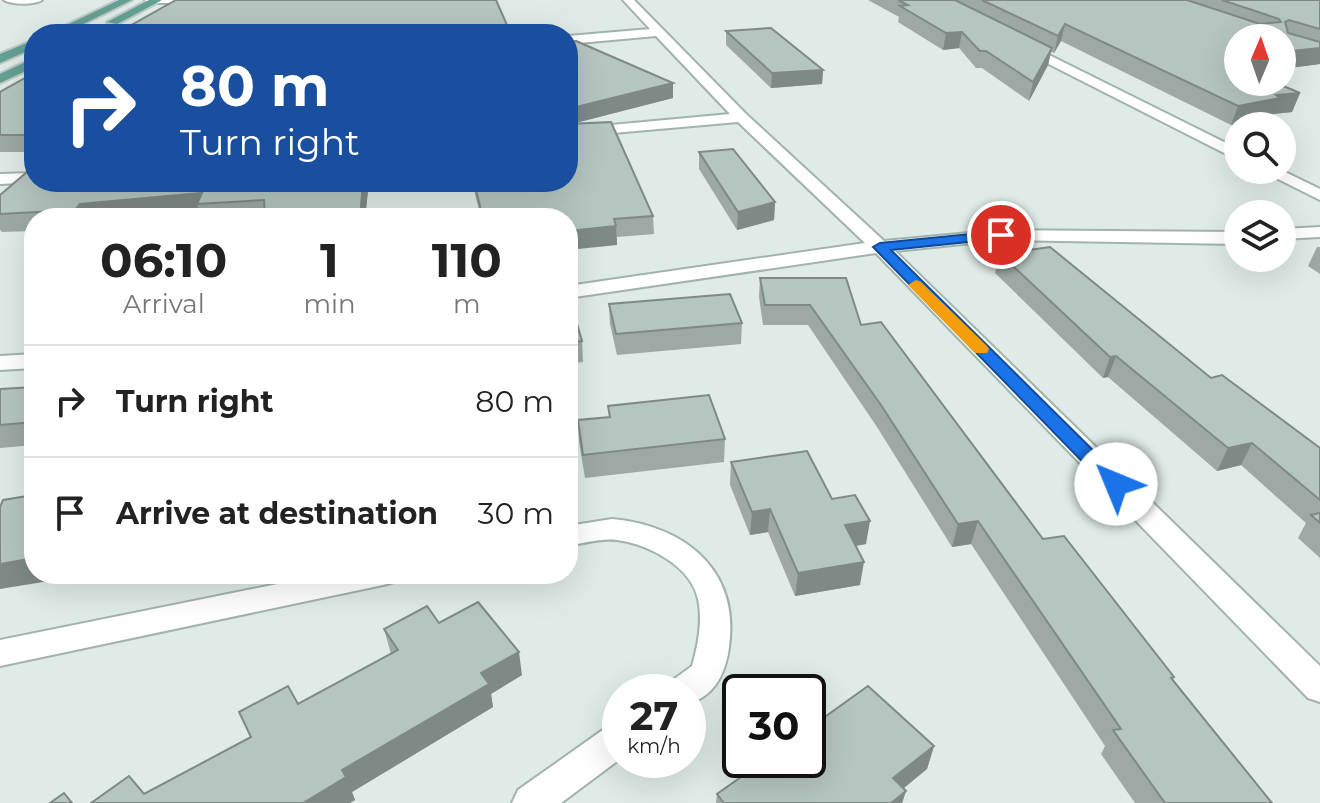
<!DOCTYPE html>
<html lang="en">
<head>
<meta charset="utf-8">
<style>
  :root { --surface:#fff; --page:#f6f6f6; --text:#222; --muted:#767676; --line:#e0e0e0 }
  body { margin:0; font-family:Montserrat,sans-serif; background:var(--page); color:var(--text); height:100vh; display:flex; flex-direction:column; font-size:30px; white-space:nowrap }
  * { box-sizing:border-box; margin:0 }
  p { font-size:26px; color:var(--muted) }
  .icon { flex:none; width:44px; height:44px; fill:none; stroke:currentColor; stroke-width:2; stroke-linecap:round; stroke-linejoin:round }
  .map { position:relative; flex:1; overflow:hidden }
  .details { position:absolute; left:24px; top:208px; width:554px; height:376px; display:flex; flex-direction:column; background:var(--surface); border-radius:32px; box-shadow:0 8px 32px #0002 }
  .details>* { flex:none }
  .banner { position:absolute; left:24px; top:24px; width:554px; height:168px; border-radius:32px; box-shadow:0 8px 32px #0002; background:#1a4fa0; color:#fff; overflow:hidden }
  .needle { width:52px; rotate:2deg }
  .fabs { position:absolute; left:1224px; top:24px; display:grid; gap:16px }
  .fabs a { display:grid; place-items:center; width:72px; height:72px; border-radius:50%; background:var(--surface); box-shadow:0 8px 32px #0002; font-size:40px }
  .speed { position:absolute; left:602px; top:674px; display:flex; gap:16px; font-size:40px; font-weight:700; text-align:center }
  .speed>* { display:grid; place-content:center; width:104px; height:104px; border-radius:50%; background:var(--surface); box-shadow:0 8px 32px #0002; line-height:1 }
  .speed small { font-size:20px; font-weight:400 }
  .speed .limit { border:4px solid #111; border-radius:12px; background:#fff; color:#111 }
  .pin { position:absolute; display:grid; place-items:center; width:68px; height:68px; color:#fff; margin:-34px; border:4px solid #fff; border-radius:50%; box-shadow:0 2px 8px #0007 }
  .me { position:absolute; width:88px; margin:-44px; rotate:315deg; stroke-linejoin:round; filter:drop-shadow(0 0 6px #0008) }
  .turn { display:flex; align-items:center; gap:28px; height:168px; padding:0 24px; font-size:36px }
  .turn .icon { width:104px; height:104px; stroke-width:2.5 }
  .turn b { display:block; font-size:56px; line-height:68px }
  .eta { display:flex; justify-content:space-evenly; align-items:center; height:136px; text-align:center }
  .eta b { font-size:48px; font-weight:700; line-height:56px }
  ul { padding:0; list-style:none }
  li { display:flex; align-items:center; gap:24px; height:112px; padding:0 24px; border-top:2px solid var(--line) }
  li div { flex:1 }
  li b { display:block; font-size:30px }
  li em { font-style:normal }
  .map>svg:first-child { display:block }
  .lines { fill:none; stroke-linecap:round; stroke-linejoin:round }
  .minor-casing { stroke:#a2b3ad; stroke-width:4 }
  .major-casing { stroke:#c1c8c6; stroke-width:4 }
  .minor { fill:#fff; fill-rule:evenodd }
  .major { fill:#63a192; fill-rule:evenodd }
  .wall { fill:#9ca9a4 }
  .shaded-wall { fill:#7f8a86 }
  .building { fill:#b5c5bf; stroke:#7f8a86; stroke-width:2 }
  .route { fill:#1a73e8; stroke:#114b97; stroke-width:2 }
  .slow { fill:#f59e0b }
</style>
</head>
<body>
<div class="map">
<svg width="1320" height="803" viewBox="0 0 1320 803">
  <rect width="100%" height="100%" fill="#dfebe6"/>
  <g class="lines">
    <defs>
      <g id="minor">
        <path d="M4 0H42C34 5 12 5 4 0Z"/>
        <polygon points="145,0 272,0 267,3 150,3"/>
        <polygon points="623,0 634,0 746,114 884,241 1001,230 1238,232 1238,244 1001,240 895,251 1320,666 1320,702 1308,698 876,253 568,298 568,286 865,243 738,122 568,137 568,129 730,114 656,36 568,44 568,36 650,29"/>
        <polygon points="1023,42 1238,149 1238,160 1019,49 1017,46"/>
        <polygon points="1260,170 1281,170 1320,189 1320,200"/>
        <polygon points="34,173 34,182 38,182 0,184 0,174"/>
        <polygon points="1320,227 1320,237 1282,239 1282,229"/>
        <polygon points="34,354 34,368 0,370 0,356"/>
        <path d="M612 519C689 526 743 574 728 654 723 678 713 696 688 704V692H665L670 682 692 666C698 645 703 621 698 599 691 566 648 544 617 540 601 538 584 543 568 546V526Z"/>
        <polygon points="327,574 398,574 394,582 383,585 0,666 0,640"/>
        <polygon points="620,722 620,759 561,803 512,803 518,790 607,727"/>
      </g>
      <g id="major">
        <polygon points="119,0 132,0 63,34 48,34"/>
        <polygon points="149,0 162,0 117,24 107,22"/>
        <polygon points="34,40 34,48 0,63 0,54"/>
        <polygon points="34,58 34,67 0,83 0,74"/>
      </g>
    </defs>
    <use href="#minor" class="minor-casing"/>
    <use href="#major" class="major-casing"/>
    <use href="#minor" class="minor"/>
    <use href="#major" class="major"/>
  </g>
  <g class="wall">
    <polygon points="868,0 1320,0 1320,64 1282,69 1282,38 1238,82 1300,93 1292,112 1273,114 1272,117 1231,125 1061,41 1054,53 1051,52 1048,65 1029,101 982,68 976,68 959,48 943,50 898,22 899,17"/>
    <polygon points="726,31 823,70 822,84 771,88 726,45"/>
    <polygon points="568,42 673,98 574,123 653,216 654,234 617,237 617,245 568,218 481,218 472,182 568,182"/>
    <polygon points="34,73 34,152 0,152 0,92"/>
    <polygon points="699,152 775,202 774,220 737,230 699,169"/>
    <polygon points="34,182 461,182 368,191 365,218 202,218 200,212 133,218 34,218 34,231 2,232 0,230 0,195"/>
    <polygon points="1317,247 1320,247 1320,274 1308,266"/>
    <polygon points="1000,254 1211,378 1320,448 1320,558 1298,538 1306,523 1241,465 1217,471 1108,377 1103,378 995,273"/>
    <polygon points="760,278 861,325 1043,539 1174,677 1173,680 1272,803 1135,803 1101,754 1105,746 971,544 952,547 877,427 808,325 763,325 759,297"/>
    <polygon points="609,304 742,323 741,344 617,355 610,324"/>
    <polygon points="568,314 582,341 583,362 568,364"/>
    <polygon points="34,387 34,445 0,448 0,389"/>
    <polygon points="608,406 725,439 724,462 585,478 579,442 578,420 609,417"/>
    <polygon points="731,462 832,499 866,544 856,546 860,585 795,596 768,532 750,535 730,485"/>
    <polygon points="439,623 522,675 491,694 493,707 352,792 355,800 350,803 91,803 144,794 250,737 239,712 298,704 391,654 384,629"/>
    <polygon points="934,746 927,769 903,788 906,791 902,803 716,803 717,794"/>
  </g>
  <g class="shaded-wall">
    <polygon points="1065,24 1061,41 1054,53 1058,36"/>
    <polygon points="962,32 959,48 943,50 946,33"/>
    <polygon points="1052,48 1048,65 1029,101 1033,82"/>
    <polygon points="1320,48 1320,64 1282,69 1282,52"/>
    <polygon points="823,70 822,84 771,88 772,73"/>
    <polygon points="673,83 673,98 568,125 568,109"/>
    <polygon points="1300,93 1292,112 1273,114 1272,117 1231,125 1238,106 1276,95"/>
    <polygon points="363,182 461,182 368,191 365,218 360,218"/>
    <polygon points="202,193 197,204 200,212 133,218 78,218 75,210 80,204"/>
    <polygon points="775,202 774,220 737,230 738,212"/>
    <polygon points="616,226 617,245 568,250 568,231"/>
    <polygon points="1116,356 1108,377 1103,378 1110,357"/>
    <polygon points="1252,443 1241,465 1217,471 1228,448"/>
    <polygon points="770,509 768,532 750,535 752,512"/>
    <polygon points="870,521 866,544 841,548 845,525"/>
    <polygon points="978,521 971,544 952,547 958,524"/>
    <polygon points="34,558 34,574 92,574 0,589 0,564"/>
    <polygon points="864,562 860,585 795,596 798,573"/>
    <polygon points="519,652 522,675 491,694 493,707 352,792 355,800 350,803 303,803 342,770 481,673"/>
    <polygon points="934,746 927,769 887,802 893,778"/>
    <polygon points="906,791 902,803 891,803"/>
  </g>
  <g class="building">
    <polygon points="176,0 496,0 511,34 103,34 117,33"/>
    <polygon points="898,0 955,0 1052,48 1033,82 986,51 980,51 962,32 946,33 900,6 908,5"/>
    <polygon points="982,0 1187,0 1260,24 1281,22 1279,19 1222,0 1320,0 1320,29 1289,20 1285,22 1288,33 1320,42 1320,48 1282,52 1282,38 1238,38 1238,82 1274,82 1300,93 1276,95 1280,98 1238,106 1065,24 1058,36"/>
    <polygon points="771,28 823,70 772,73 726,31"/>
    <polygon points="576,41 673,83 568,109 568,42"/>
    <polygon points="34,73 34,135 0,135 0,92"/>
    <polygon points="611,122 653,216 614,219 616,226 568,231 568,218 483,218 474,182 568,182 568,124"/>
    <polygon points="733,149 775,202 738,212 699,152"/>
    <polygon points="34,166 34,182 363,182 360,218 265,218 264,200 197,204 202,193 80,204 75,210 0,214 0,195"/>
    <polygon points="1050,247 1211,378 1222,375 1320,448 1320,500 1252,443 1228,448 1116,356 1110,357 1000,254"/>
    <polygon points="760,278 846,278 861,325 881,322 1043,539 1064,536 1174,677 1171,678 1272,803 1165,803 1113,730 1121,729 978,521 958,524 881,405 810,305 765,305"/>
    <polygon points="730,294 742,323 616,334 609,304"/>
    <polygon points="574,313 582,341 568,342 568,314"/>
    <polygon points="34,387 34,422 0,425 0,389"/>
    <polygon points="709,395 725,439 583,455 578,420 610,417 608,406"/>
    <polygon points="807,451 832,499 855,495 870,521 845,525 864,562 798,573 770,509 752,512 731,462"/>
    <polygon points="34,495 34,558 0,564 0,507 3,500"/>
    <polygon points="1320,513 1320,523 1311,515"/>
    <polygon points="478,602 519,652 481,673 489,684 342,770 346,777 303,803 91,803 129,776 144,794 251,737 239,712 288,686 298,704 398,650 384,629 427,606 439,623"/>
    <polygon points="868,686 934,746 893,778 906,791 891,803 724,803 717,794 765,760 808,760 808,729"/>
    <polygon points="64,793 72,803 50,803"/>
  </g>
  <polygon class="route" points="1001,231 1006,232 1006,238 891,250 1123,480 1126,484 1123,489 1109,489 873,247 880,243"/>
  <polygon class="slow" points="916,280 921,282 987,346 989,349 987,353 975,353 911,288 908,285"/>
</svg>
<div class="fabs">
<a><svg class="needle" viewBox="-14 -14 28 28"><path d="M0-13l5 13h-10z" fill="#e53935"/><path d="M0 13l5-13h-10z" fill="#767676"/></svg></a>
<a><svg class="icon" aria-label="search" viewBox="0 0 24 24"><circle cx="10" cy="10" r="6"/><path d="M15 15l6 6"/></svg></a>
<a><svg class="icon" aria-label="layers" viewBox="0 0 24 24"><path d="M12 4l9 5-9 5-9-5zM3 14l9 5 9-5"/></svg></a>
</div>
<div class="speed"><div>27<small>km/h</small></div><div class="limit">30</div></div>
<div class="pin" style="left:1001px;top:235px;background:#d93025"><svg class="icon" aria-label="arrive" viewBox="0 0 24 24"><path d="M6 21V4h12l-3 4 3 4H6"/></svg></div>
<svg class="me" style="left:1116px;top:484px" viewBox="-20 -20 40 40"><circle r="19" fill="#fff"/><path d="M0-13L10 11 0 6-10 11z" fill="#1a73e8"/></svg>
<div class="banner">
<div class="turn"><svg class="icon" aria-label="right" viewBox="0 0 24 24"><path d="M7 20v-9h11M14 6l5 5-5 5"/></svg><div><b>80 m</b>Turn right</div></div>
</div>
<section class="details">
<div class="eta">
<div><b>06:10</b><p>Arrival</p></div>
<div><b>1</b><p>min</p></div>
<div><b>110</b><p>m</p></div>
</div>
<ul>
<li><svg class="icon" aria-label="right" viewBox="0 0 24 24"><path d="M7 20v-9h11M14 6l5 5-5 5"/></svg><div><b>Turn right</b></div><em>80 m</em></li>
<li><svg class="icon" aria-label="arrive" viewBox="0 0 24 24"><path d="M6 21V4h12l-3 4 3 4H6"/></svg><div><b>Arrive at destination</b></div><em>30 m</em></li>
</ul>
</section>
</div>
</body>
</html>
